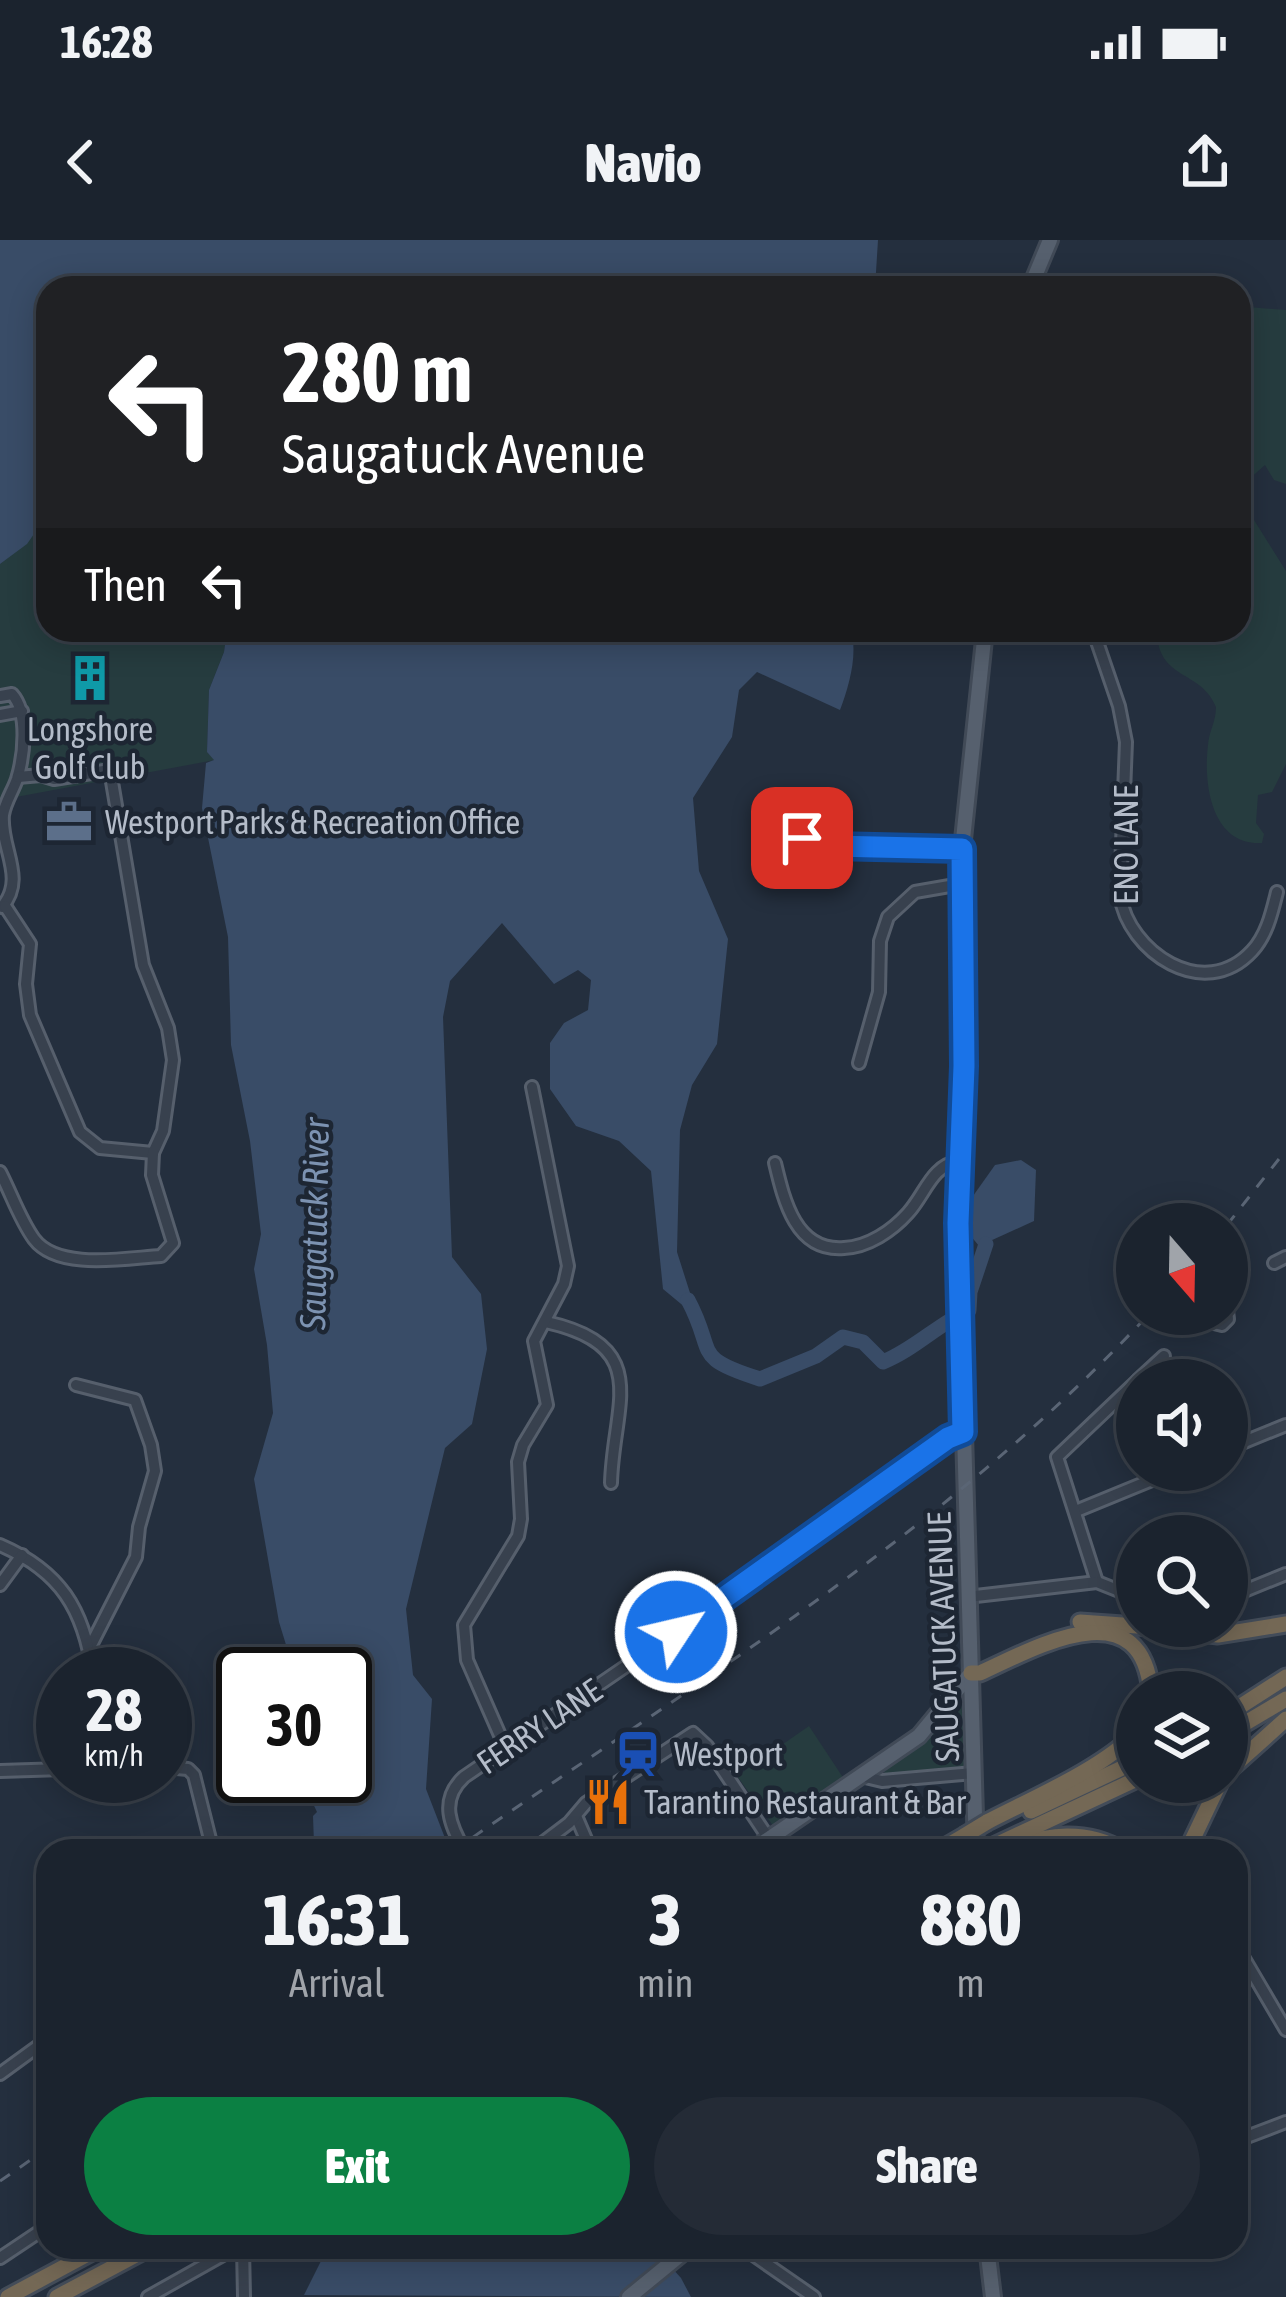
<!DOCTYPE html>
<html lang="en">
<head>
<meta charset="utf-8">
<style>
  :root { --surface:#1b232e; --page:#242b36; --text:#f1f3f6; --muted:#a0a4aa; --line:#39404a; --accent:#0b8043 }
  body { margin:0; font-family:"Asap Condensed",sans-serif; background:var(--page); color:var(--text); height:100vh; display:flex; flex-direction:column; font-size:45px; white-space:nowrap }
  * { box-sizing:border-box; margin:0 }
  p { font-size:39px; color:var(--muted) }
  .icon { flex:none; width:66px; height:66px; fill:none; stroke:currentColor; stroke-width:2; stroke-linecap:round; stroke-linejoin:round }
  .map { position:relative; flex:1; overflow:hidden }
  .sheet { position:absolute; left:36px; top:1599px; width:1212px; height:420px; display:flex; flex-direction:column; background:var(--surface); border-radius:36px; box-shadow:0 6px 30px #0003,0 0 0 3px var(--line) }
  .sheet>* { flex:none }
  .top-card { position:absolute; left:36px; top:36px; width:1215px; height:366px; border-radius:36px; box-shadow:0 6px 30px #0003,0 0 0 3px var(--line); background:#202124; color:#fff; overflow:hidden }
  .needle { width:78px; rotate:160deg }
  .fabs { position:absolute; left:1116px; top:963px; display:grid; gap:24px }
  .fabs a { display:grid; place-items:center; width:132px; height:132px; border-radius:50%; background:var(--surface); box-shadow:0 6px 30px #0003,0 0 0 3px var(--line); font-size:60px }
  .speed { position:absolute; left:36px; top:1407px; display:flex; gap:24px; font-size:60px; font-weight:700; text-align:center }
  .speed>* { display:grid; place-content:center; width:156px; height:156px; border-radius:50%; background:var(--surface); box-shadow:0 6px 30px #0003,0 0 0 3px var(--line); line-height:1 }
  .speed small { font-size:30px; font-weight:400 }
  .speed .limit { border:6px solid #111; border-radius:18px; background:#fff; color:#111 }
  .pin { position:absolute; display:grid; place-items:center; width:102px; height:102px; color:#fff; margin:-51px; border-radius:24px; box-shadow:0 6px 18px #0006 }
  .me { position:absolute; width:132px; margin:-66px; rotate:55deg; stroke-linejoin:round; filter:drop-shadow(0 0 9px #0008) }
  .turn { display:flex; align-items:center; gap:42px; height:252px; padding:0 48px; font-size:54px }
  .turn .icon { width:156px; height:156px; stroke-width:2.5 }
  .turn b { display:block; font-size:84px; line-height:102px }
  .then { display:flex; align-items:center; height:114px; padding:0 48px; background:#0003; gap:24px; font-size:45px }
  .eta { display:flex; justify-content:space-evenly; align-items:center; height:204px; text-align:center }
  .eta b { font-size:72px; font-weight:800; line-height:84px }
  .cta { display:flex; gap:24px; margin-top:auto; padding:24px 48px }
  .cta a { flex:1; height:138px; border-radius:72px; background:var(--accent); color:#fff; font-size:48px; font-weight:800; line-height:138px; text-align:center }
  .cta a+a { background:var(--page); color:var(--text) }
  .status { display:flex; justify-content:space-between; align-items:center; height:84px; padding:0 60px; background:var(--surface); direction:ltr }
  .status svg { height:33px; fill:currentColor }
  header { display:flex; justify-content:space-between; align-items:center; height:156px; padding:0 48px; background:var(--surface); font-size:54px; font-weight:800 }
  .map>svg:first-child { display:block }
  .green { fill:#263c3f }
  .water { fill:#394c67 }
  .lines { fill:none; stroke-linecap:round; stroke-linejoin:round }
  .river { stroke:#394c67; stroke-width:15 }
  .minor-casing { stroke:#565f6c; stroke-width:16 }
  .major-casing { stroke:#414a57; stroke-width:20 }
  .highway-casing { stroke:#434c59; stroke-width:21 }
  .minor { stroke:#38414e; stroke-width:10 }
  .major { stroke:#56606e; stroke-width:14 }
  .highway { stroke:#746855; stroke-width:15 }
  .rail { stroke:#5a6575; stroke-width:3; stroke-dasharray:12 12; stroke-linecap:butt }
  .highway-bridge-casing { stroke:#434c59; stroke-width:21; stroke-linecap:butt }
  .highway-bridge { stroke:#746855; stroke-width:15 }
  .route-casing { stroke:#114b97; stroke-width:30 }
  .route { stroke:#1a73e8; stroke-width:21 }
  .labels { text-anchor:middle; stroke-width:9; stroke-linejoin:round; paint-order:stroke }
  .poi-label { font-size:33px; fill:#b4bcc9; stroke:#1d2633; text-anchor:start }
  .street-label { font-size:33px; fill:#b4bcc9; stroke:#1d2633 }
  .water-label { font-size:36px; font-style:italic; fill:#7c92b1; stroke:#1d2633 }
</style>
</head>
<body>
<div class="status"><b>16:28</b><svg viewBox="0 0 49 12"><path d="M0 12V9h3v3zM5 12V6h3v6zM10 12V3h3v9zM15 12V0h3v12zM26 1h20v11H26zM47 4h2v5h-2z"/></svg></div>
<header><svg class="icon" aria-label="back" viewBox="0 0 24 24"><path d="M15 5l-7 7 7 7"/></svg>Navio<svg class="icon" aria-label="share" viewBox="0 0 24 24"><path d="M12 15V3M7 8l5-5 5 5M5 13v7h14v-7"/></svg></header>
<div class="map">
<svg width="1286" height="2057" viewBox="0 0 1286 2057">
  <rect width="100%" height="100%" fill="#242f3e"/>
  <g class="green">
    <polygon points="1248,67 1286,70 1286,244 1274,240 1265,225 1239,248 1239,69"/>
    <path d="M1239 256 1286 331V524L1272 552 1258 555 1256 583 1264 594 1262 603C1212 606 1203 545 1208 505 1209 491 1216 482 1216 467 1201 429 1157 441 1157 390H1239Z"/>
    <polygon points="48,274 48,390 227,390 224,412 209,450 207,512 215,520 16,557 2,575 0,594 0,324 26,304"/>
    <polygon points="961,1456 965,1526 885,1534 883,1530 921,1502"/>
    <polygon points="809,1486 844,1539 774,1587 737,1536"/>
  </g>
  <g class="water">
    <polygon points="0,0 878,0 875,48 48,48 48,274 27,304 0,324"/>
    <path d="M227 390H851C858 415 849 446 840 470L757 432 739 450 732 497 693 558 699 631 728 699 717 804 692 845 680 890 677 1012 698 1078 663 1049 651 931 619 901 576 886 550 849V803L564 783 588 770 591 740 578 730 554 744 502 683 450 741 443 777 452 1017 481 1054 487 1109 472 1184 445 1208 406 1369 413 1435 432 1459 426 1549 450 1611H307L306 1606 314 1604 313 1576 317 1572 300 1536H345V1434H295L279 1382 254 1239 273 1173 267 1105 254 1029 261 994 250 901 231 805 228 697 202 568 206 523 214 520 207 512 209 450 224 412Z"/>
    <polygon points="1021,920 1036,930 1034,981 979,1006 970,995 973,956 995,925"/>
    <polygon points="328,2007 653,2007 681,2038 691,2057 304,2055"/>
  </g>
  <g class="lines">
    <path class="river" d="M688 1060C717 1114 690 1117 760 1139L816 1116 843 1097 863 1102 883 1122C915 1109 938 1084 969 1070L970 1052 986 1004"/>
    <defs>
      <g id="minor">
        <path d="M1093 390 1119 466 1126 502 1120 655C1128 712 1204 763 1252 711 1267 695 1272 672 1277 652"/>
        <path d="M0 456 12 454C29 473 24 516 17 539 13 551 5 562 3 575 0 608 27 638 2 667"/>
        <polyline points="0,475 22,471"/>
        <polyline points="802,599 833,606 962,609"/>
        <polyline points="5,666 30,704 26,744 30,775 80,892 100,908 153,913"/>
        <polyline points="859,823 879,752 880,701 888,677 915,652 961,644"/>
        <path d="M775 923C784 961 796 1012 844 1008 868 1007 892 991 908 973 926 953 931 926 959 921"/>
        <path d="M0 932C11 953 20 980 34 999 58 1031 126 1018 161 1016L173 1003 152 935 153 913 163 891 173 820 168 788 143 725 110 530 54 539 41 535 18 537"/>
        <polyline points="1274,1023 1286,1017"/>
        <polyline points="1211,1074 1214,1083 1222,1085 1228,1079 1227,1071"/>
        <path d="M546 1082C654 1106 613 1164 611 1243"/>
        <polyline points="1138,1140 1164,1116"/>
        <polyline points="76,1145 135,1160 151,1205 155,1231 139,1287 136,1317 89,1409"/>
        <polyline points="1227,1209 1286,1185"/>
        <polyline points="1076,1271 1176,1230"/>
        <path d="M0 1305C60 1331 84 1369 93 1434"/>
        <polyline points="1097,1342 1057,1217 1137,1141"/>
        <polyline points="0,1345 22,1315"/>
        <polyline points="967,1357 1097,1342 1137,1358"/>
        <polyline points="1227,1358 1286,1334"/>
        <polyline points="506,1509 467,1420 464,1385 518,1296 521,1279 518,1222 523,1205 547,1165 534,1101 564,1044 568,1026 532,847"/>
        <polyline points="165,1527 188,1529 194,1535 213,1611"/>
        <polyline points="0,1531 63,1529"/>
        <polyline points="861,1536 882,1541 974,1533"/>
        <polyline points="576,1576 591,1611"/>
        <path d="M465 1611C450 1586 439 1560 464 1537L781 1320 948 1198 963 1192"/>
        <polyline points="532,1611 569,1583 586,1563 693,1493 707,1506 777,1611"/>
        <polyline points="1236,1705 1286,1790"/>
        <polyline points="0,1834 48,1799"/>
        <polyline points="1236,1901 1286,1882"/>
        <polyline points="243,2007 244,2057"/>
        <polyline points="742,2007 814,2057"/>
        <polyline points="0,2018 48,1986"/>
        <polyline points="148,2057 237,2007"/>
      </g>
      <g id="major">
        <polyline points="1030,48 1050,0"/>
        <polyline points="751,1611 919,1496 971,1433"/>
        <polyline points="976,1611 958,983 963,826 962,609 985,390"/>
        <polyline points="987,2007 993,2057"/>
        <polyline points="629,2057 690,2007"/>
      </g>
      <g id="highway">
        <polyline points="1080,1382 1137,1386"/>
        <polyline points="1139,1386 1218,1395 1286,1384"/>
        <path d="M971 1433H980C1033 1409 1141 1346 1151 1452"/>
        <polyline points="1227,1475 1286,1437"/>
        <polyline points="1227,1494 1286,1459"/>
        <polyline points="1227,1532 1286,1479"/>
        <polyline points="1031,1571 1137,1521"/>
        <path d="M987 1582C1031 1559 1104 1528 1137 1492"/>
        <path d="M1009 1608C1048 1594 1086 1589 1123 1611"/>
        <polyline points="938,1611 964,1596"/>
        <polyline points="983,1611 1137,1539"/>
        <polyline points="1187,1611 1220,1542"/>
        <polyline points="8,2057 101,2007"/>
        <polyline points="57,2057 151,2007"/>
      </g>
    </defs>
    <use href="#minor" class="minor-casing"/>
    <use href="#major" class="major-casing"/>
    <use href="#highway" class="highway-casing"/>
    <use href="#minor" class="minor"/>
    <use href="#major" class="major"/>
    <use href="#highway" class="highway"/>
    <g class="rail">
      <polyline points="1227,985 1286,910"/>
      <path d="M453 1611C694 1444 948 1290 1149 1074"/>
      <polyline points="0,1941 48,1908"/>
    </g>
    <defs>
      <polyline id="highway-bridge" points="964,1596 987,1582"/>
    </defs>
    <use href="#highway-bridge" class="highway-bridge-casing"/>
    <use href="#highway-bridge" class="highway-bridge"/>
  </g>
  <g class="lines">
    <defs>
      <polyline id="route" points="676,1392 948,1198 963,1192 958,983 964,826 962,609 832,606 802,598"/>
    </defs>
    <use href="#route" class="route-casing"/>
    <use href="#route" class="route"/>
  </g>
  <defs>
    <symbol id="building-bare" viewBox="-9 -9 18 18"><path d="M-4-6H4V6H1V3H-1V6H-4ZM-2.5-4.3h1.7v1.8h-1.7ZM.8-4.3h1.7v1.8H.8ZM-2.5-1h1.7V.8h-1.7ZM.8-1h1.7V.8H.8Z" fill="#0f9aa8" stroke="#1d2633" stroke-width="2.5" paint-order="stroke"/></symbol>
    <symbol id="office-bare" viewBox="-9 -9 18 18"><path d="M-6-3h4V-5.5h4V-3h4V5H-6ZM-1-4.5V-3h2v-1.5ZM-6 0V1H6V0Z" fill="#5c6f8a" stroke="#1d2633" stroke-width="2.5" paint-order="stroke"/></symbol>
    <symbol id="station-bare" viewBox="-9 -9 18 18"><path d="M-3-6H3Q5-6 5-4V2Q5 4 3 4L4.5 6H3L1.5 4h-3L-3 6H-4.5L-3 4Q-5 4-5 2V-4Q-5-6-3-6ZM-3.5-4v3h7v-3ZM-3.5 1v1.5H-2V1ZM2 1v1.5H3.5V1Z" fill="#1a4fb4" stroke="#1d2633" stroke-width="2.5" paint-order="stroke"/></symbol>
    <symbol id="restaurant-bare" viewBox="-9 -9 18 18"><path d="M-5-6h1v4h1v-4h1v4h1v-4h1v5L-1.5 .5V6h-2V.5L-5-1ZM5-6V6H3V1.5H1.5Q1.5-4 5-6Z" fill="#e8710a" stroke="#1d2633" stroke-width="2.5" paint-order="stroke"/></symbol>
  </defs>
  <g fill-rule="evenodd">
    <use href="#building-bare" x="57" y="405" width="66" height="66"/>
    <use href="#office-bare" x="36" y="549" width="66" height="66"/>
    <use href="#station-bare" x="605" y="1481" width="66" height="66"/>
    <use href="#restaurant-bare" x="575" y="1529" width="66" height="66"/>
  </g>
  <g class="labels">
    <g class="poi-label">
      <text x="90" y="501" text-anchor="middle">Longshore<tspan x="90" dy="38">Golf Club</tspan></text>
      <text x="105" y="594">Westport Parks &amp; Recreation Office</text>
      <text x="674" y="1526">Westport</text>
      <text x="644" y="1574">Tarantino Restaurant &amp; Bar</text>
    </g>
    <g class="street-label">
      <text transform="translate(1126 605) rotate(-90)" y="12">ENO LANE</text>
      <text transform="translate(943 1397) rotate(-92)" y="12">SAUGATUCK AVENUE</text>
      <text transform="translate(539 1486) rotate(-34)" y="12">FERRY LANE</text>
    </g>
    <g class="water-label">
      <text transform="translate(314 984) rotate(-89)" y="13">Saugatuck River</text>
    </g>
  </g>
</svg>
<div class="fabs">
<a><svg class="needle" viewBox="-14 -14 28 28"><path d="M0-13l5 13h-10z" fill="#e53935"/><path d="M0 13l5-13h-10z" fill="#a0a4aa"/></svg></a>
<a><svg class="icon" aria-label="sound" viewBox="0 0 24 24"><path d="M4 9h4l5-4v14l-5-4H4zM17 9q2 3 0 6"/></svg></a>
<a><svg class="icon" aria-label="search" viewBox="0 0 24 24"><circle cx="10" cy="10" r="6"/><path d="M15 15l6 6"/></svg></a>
<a><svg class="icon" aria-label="layers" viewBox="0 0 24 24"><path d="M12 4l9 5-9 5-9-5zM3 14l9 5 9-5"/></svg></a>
</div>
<div class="speed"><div>28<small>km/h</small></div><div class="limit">30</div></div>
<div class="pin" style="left:802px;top:598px;background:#d93025"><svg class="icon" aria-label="arrive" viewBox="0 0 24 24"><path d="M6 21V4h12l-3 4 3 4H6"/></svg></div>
<svg class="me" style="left:676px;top:1392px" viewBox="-20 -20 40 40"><circle r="17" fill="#1a73e8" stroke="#fff" stroke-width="3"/><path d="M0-11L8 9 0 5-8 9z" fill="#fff"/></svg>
<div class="top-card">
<div class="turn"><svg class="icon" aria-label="left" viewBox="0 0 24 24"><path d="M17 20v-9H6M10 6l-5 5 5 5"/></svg><div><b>280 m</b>Saugatuck Avenue</div></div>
<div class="then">Then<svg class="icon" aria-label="left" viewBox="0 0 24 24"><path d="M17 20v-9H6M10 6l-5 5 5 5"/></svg></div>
</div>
<section class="sheet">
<div class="eta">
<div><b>16:31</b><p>Arrival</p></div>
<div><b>3</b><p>min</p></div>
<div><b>880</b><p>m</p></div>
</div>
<div class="cta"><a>Exit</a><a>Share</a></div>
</section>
</div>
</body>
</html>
